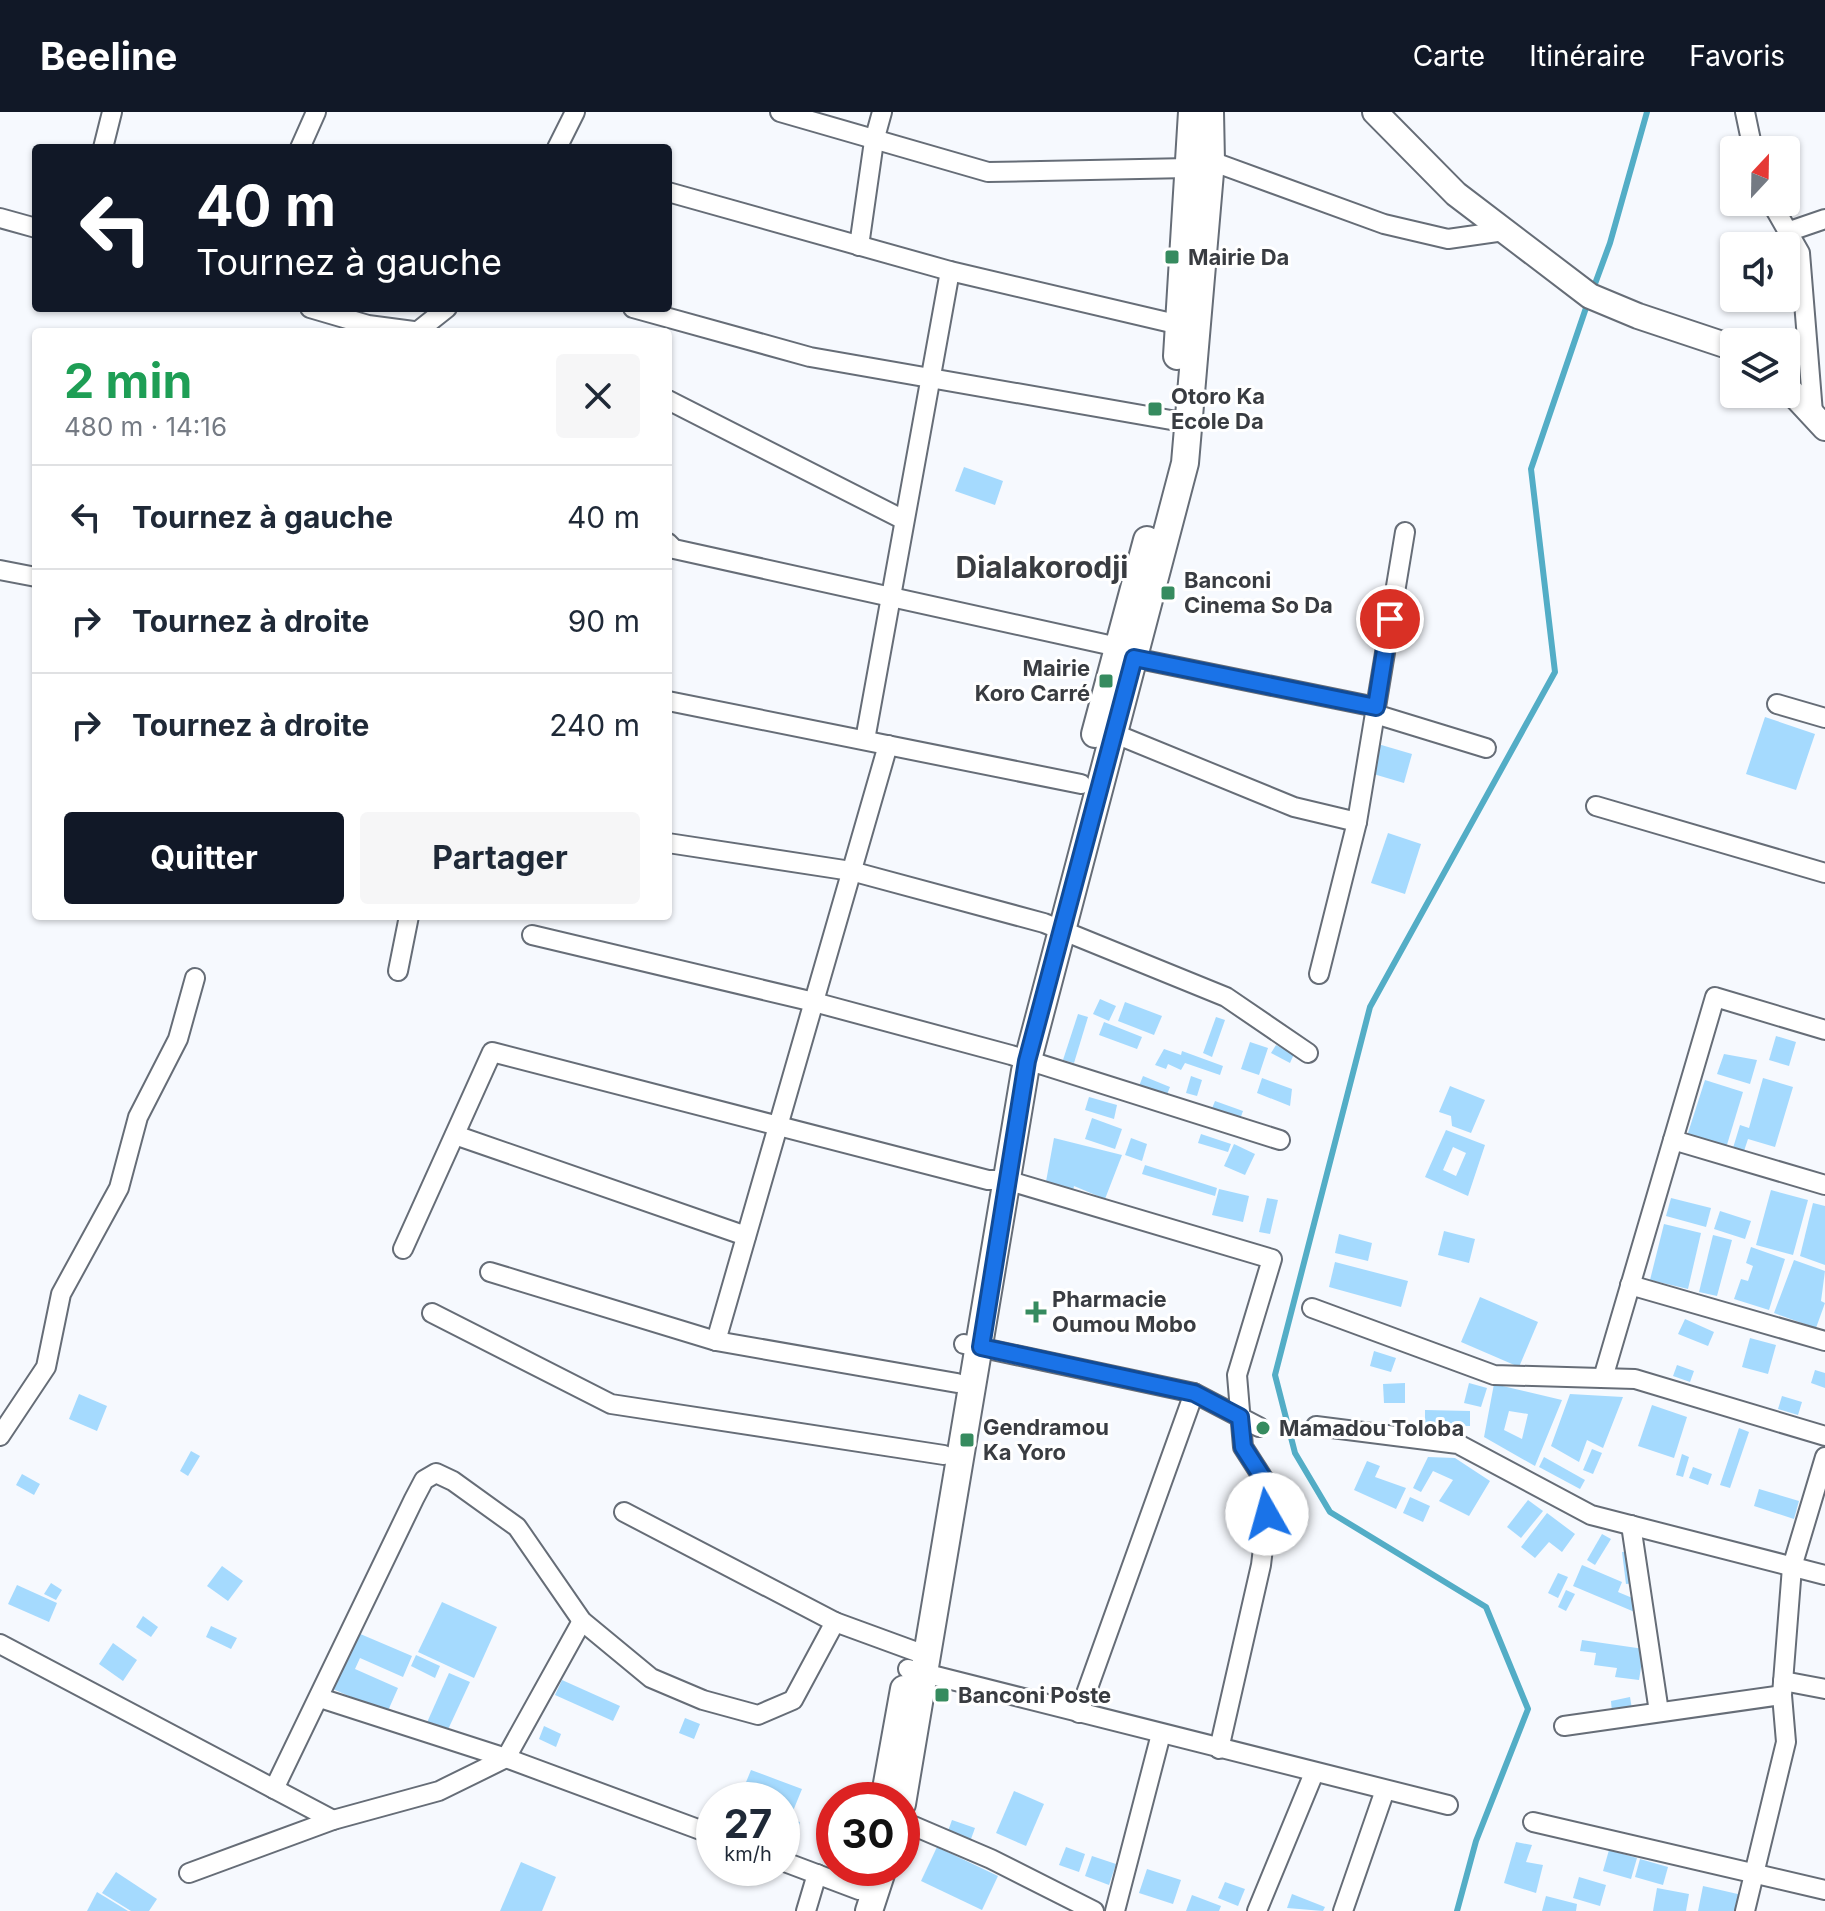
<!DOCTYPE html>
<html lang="fr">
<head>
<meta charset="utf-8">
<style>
  :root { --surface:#fff; --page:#f6f6f7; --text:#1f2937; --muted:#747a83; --line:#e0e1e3; --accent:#111827 }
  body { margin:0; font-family:Inter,sans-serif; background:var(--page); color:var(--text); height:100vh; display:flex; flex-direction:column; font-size:30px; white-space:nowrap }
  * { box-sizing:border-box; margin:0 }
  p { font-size:26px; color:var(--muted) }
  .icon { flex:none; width:44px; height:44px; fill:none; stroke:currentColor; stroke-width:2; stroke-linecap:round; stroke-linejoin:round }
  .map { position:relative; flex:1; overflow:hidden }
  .side { position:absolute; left:32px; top:216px; width:640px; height:592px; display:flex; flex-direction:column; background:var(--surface); border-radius:8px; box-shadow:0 2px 6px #0004 }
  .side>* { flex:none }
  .banner { position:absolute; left:32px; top:32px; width:640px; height:168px; border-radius:8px; box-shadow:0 2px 6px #0004; background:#111827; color:#fff; overflow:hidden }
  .needle { width:52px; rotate:22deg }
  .buttons { position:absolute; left:1720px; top:24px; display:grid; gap:16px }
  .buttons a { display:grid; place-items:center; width:80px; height:80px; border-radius:8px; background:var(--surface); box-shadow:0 2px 6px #0004; font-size:40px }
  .speed { position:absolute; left:696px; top:1670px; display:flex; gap:16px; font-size:40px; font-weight:700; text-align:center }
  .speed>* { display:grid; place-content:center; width:104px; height:104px; border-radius:50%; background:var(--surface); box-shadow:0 2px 6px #0004; line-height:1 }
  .speed small { font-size:20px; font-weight:400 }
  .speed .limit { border:12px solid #d22; background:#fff; color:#111 }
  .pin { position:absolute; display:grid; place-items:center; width:68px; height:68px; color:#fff; margin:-34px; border:4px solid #fff; border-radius:50%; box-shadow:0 2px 8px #0007 }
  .me { position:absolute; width:88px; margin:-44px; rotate:353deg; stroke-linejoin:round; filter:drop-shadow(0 0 6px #0008) }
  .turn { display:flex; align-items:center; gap:28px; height:168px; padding:0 32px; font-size:36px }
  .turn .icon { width:104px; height:104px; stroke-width:2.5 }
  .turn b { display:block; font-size:56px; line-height:68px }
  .round { display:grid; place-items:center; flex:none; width:84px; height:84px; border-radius:8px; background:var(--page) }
  .summary { display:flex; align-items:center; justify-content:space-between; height:136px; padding:0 32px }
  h1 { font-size:48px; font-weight:700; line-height:60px; color:#1e9e55 }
  .button { display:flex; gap:16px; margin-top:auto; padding:16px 32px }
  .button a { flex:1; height:92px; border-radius:8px; background:var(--accent); color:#fff; font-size:32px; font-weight:700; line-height:92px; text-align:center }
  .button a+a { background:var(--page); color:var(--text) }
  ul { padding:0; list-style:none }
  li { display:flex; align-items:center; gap:24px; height:104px; padding:0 32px; border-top:2px solid var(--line) }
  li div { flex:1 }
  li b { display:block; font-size:30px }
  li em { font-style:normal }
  header { display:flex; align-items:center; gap:48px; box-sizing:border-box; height:112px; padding:0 40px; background:var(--accent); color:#fff }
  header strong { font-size:38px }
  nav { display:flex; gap:44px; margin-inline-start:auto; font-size:28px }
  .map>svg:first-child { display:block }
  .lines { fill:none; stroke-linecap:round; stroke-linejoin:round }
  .stream { stroke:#53adc6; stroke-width:6 }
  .building { fill:#a5dafe; fill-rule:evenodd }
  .minor-casing { stroke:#666d77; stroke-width:22 }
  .tertiary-casing { stroke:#666d77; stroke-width:28 }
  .secondary-casing { stroke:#666d77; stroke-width:30 }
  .minor { stroke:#fff; stroke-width:18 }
  .tertiary { stroke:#fff; stroke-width:24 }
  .secondary { stroke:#fff; stroke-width:26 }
  .route-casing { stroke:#114b97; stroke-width:20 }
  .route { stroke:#1a73e8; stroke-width:14 }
  .poi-dot { fill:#368b5f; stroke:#fff; stroke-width:3 }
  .labels { text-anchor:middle; stroke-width:6; stroke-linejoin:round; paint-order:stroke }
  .poi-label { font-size:22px; font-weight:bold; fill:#393c41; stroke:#fff; text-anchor:start }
  .district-label { font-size:30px; font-weight:bold; fill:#393c41; stroke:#fff }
</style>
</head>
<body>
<header>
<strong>Beeline</strong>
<nav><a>Carte</a><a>Itinéraire</a><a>Favoris</a></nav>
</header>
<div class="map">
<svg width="1825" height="1799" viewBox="0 0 1825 1799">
  <rect width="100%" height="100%" fill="#f6f9fe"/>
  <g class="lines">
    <g class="stream">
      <polyline points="1592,180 1610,131 1647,0"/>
      <polyline points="1457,1799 1476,1729 1528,1597 1486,1495 1330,1400 1295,1341 1275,1263 1370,895 1555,560 1531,357 1588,190"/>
    </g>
  </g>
  <g class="building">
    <polygon points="964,355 1003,369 995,393 955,379"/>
    <polygon points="1765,605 1815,622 1796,678 1746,662"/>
    <polygon points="1378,632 1412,642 1404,671 1370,661"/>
    <polygon points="1388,721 1421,732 1405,782 1371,771"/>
    <polygon points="1100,887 1116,894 1109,909 1093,902"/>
    <polygon points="1125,890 1162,904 1154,923 1118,909"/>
    <polygon points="1078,902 1088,905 1074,951 1063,948"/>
    <polygon points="1216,905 1225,908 1212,945 1203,941"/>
    <polygon points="1104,910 1142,925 1137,937 1099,923"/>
    <polygon points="1776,924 1796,930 1789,954 1769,948"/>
    <polygon points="1250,930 1268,936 1259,963 1241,957"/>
    <polygon points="1276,933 1294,942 1290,951 1271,941"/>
    <polygon points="1164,937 1181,943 1182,939 1223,954 1220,963 1185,951 1181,958 1168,952 1166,957 1155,953"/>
    <polygon points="1724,942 1757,948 1750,972 1717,962"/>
    <polygon points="1143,964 1170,975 1166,985 1139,974"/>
    <polygon points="1191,964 1202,968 1197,984 1186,981"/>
    <polygon points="1262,966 1292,977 1290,994 1257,981"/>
    <polygon points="1763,966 1793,975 1775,1035 1748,1027 1744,1039 1733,1036 1740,1013 1749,1016"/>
    <polygon points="1705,968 1743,980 1726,1036 1687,1024"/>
    <polygon points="1450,974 1485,988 1471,1021 1452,1014 1451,1004 1439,1000"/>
    <polygon points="1089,985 1117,993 1114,1007 1085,998"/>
    <polygon points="1215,989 1243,999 1239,1010 1211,999"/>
    <polygon points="1092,1006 1122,1017 1115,1037 1085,1027"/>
    <path d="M1446 1018 1485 1033 1468 1084 1425 1065ZM1453 1035 1466 1041 1456 1064 1443 1058Z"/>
    <polygon points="1201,1022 1231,1032 1228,1040 1198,1031"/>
    <polygon points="1054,1026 1122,1043 1105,1087 1074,1074 1072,1083 1045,1075"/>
    <polygon points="1131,1026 1147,1032 1142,1049 1125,1043"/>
    <polygon points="1234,1032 1255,1042 1245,1063 1224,1054"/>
    <polygon points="1145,1053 1217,1076 1215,1084 1142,1062"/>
    <polygon points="1219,1077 1249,1084 1243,1110 1212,1103"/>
    <polygon points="1771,1078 1808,1088 1793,1143 1756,1133"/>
    <polygon points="1267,1086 1278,1088 1270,1122 1259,1120"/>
    <polygon points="1671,1086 1711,1096 1706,1115 1666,1104"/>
    <polygon points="1813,1091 1825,1094 1825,1153 1800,1144"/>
    <polygon points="1720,1099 1751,1109 1745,1127 1714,1117"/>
    <polygon points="1664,1112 1701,1121 1688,1177 1650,1168"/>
    <polygon points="1444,1119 1475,1127 1469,1151 1438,1143"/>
    <polygon points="1339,1122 1372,1131 1368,1149 1335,1141"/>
    <polygon points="1713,1123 1732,1128 1717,1184 1699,1180"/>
    <polygon points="1751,1135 1785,1147 1769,1198 1734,1187 1741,1167 1748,1169 1753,1154 1746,1151"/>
    <polygon points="1794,1148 1825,1159 1821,1189 1825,1191 1816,1216 1774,1201"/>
    <polygon points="1335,1150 1408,1169 1401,1195 1329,1175"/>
    <polygon points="1480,1185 1538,1210 1519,1255 1461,1230"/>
    <polygon points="1685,1207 1714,1220 1708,1234 1678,1222"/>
    <polygon points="1750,1226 1776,1233 1768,1262 1742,1255"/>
    <polygon points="1374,1239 1396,1246 1391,1260 1370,1254"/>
    <polygon points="1677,1253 1694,1259 1690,1270 1673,1264"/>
    <polygon points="1815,1258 1825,1261 1825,1276 1811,1271"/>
    <polygon points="1405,1271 1405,1291 1384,1291 1383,1272"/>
    <polygon points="1469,1271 1487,1276 1481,1295 1464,1291"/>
    <path d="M1494 1272 1562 1288 1535 1354 1484 1325ZM1509 1299 1528 1302 1522 1327 1504 1318Z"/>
    <polygon points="79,1282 107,1294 97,1319 69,1307"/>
    <polygon points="1570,1282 1623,1285 1603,1336 1587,1328 1579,1350 1551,1334"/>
    <polygon points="1782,1284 1802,1290 1798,1303 1778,1297"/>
    <polygon points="1652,1293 1687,1305 1674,1346 1638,1334"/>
    <polygon points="1425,1298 1470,1299 1470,1314 1425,1313"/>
    <polygon points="1739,1316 1749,1320 1730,1376 1720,1373"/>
    <polygon points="1592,1337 1602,1341 1593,1362 1583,1358"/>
    <polygon points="191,1339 200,1344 188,1364 180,1359"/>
    <polygon points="1682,1342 1689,1345 1683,1365 1676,1363"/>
    <polygon points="1428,1345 1455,1346 1490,1369 1469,1404 1439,1389 1453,1368 1433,1359 1421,1380 1413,1376"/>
    <polygon points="1544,1345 1585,1368 1580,1377 1539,1355"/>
    <polygon points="1367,1349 1380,1354 1375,1365 1406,1376 1396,1397 1354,1378"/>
    <polygon points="1693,1355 1712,1362 1708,1373 1689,1366"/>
    <polygon points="22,1362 40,1372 34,1383 16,1373"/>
    <polygon points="1759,1377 1799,1389 1794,1407 1754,1394"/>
    <polygon points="1410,1385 1430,1394 1423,1410 1403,1401"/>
    <polygon points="1528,1388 1543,1399 1521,1426 1507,1415"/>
    <polygon points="1547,1401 1575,1422 1562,1440 1549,1430 1535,1446 1521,1435"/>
    <polygon points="1602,1422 1611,1427 1595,1453 1587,1448"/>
    <polygon points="1633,1439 1637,1471 1626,1472 1622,1440"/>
    <polygon points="1582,1453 1622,1470 1618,1480 1642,1490 1637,1501 1573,1474"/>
    <polygon points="222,1454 243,1469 228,1489 207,1474"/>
    <polygon points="1558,1461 1568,1465 1558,1486 1548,1481"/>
    <polygon points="51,1471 62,1478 56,1488 44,1482"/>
    <polygon points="17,1473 57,1491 49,1510 8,1492"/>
    <polygon points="1566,1478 1575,1482 1566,1499 1558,1495"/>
    <polygon points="442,1490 497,1515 474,1566 418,1540"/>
    <polygon points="143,1504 158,1515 151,1525 136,1515"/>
    <polygon points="211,1514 237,1526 231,1537 206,1525"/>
    <polygon points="358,1521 412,1544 403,1565 360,1546 355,1557 398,1576 387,1601 333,1577"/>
    <polygon points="1582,1528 1644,1537 1639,1568 1615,1565 1617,1556 1594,1553 1596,1541 1580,1539"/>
    <polygon points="113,1531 137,1548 123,1569 99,1552"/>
    <polygon points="416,1543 440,1554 435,1566 411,1554"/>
    <polygon points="449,1561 470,1570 445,1624 425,1615"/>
    <polygon points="562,1568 620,1594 613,1609 555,1583"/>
    <polygon points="1630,1585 1632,1597 1612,1601 1611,1589"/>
    <polygon points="685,1606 700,1612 694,1627 679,1621"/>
    <polygon points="544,1614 561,1622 556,1635 539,1627"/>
    <polygon points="751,1658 802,1677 793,1699 782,1695 782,1688 764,1688 742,1680"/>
    <polygon points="1014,1679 1044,1692 1026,1734 996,1721"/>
    <polygon points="782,1705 800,1710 790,1741 782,1738"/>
    <polygon points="952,1708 975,1716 971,1727 948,1719"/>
    <polygon points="1516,1730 1532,1733 1526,1750 1543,1753 1536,1781 1504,1771"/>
    <polygon points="937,1735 998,1764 982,1798 921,1769"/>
    <polygon points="1066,1735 1085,1742 1079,1760 1059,1753"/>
    <polygon points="1609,1738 1637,1746 1631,1767 1603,1759"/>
    <polygon points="1092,1744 1116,1752 1109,1773 1085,1764"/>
    <polygon points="1640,1747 1668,1755 1663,1773 1635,1765"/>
    <polygon points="521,1750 556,1765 542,1799 500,1799"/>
    <polygon points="1147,1757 1181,1768 1173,1792 1139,1781"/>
    <polygon points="116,1760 157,1787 149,1799 131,1799 102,1781"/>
    <polygon points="1579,1765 1606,1773 1600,1794 1573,1786"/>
    <polygon points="1225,1770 1245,1777 1238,1794 1218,1786"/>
    <polygon points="1703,1774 1742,1783 1739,1799 1698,1799"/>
    <polygon points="1657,1776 1689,1782 1686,1799 1653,1799"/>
    <polygon points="97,1780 128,1799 87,1799"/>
    <polygon points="1292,1782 1325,1795 1323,1799 1287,1796"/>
    <polygon points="1192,1783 1221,1794 1219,1799 1186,1799"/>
    <polygon points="1546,1784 1577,1792 1576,1799 1542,1799"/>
  </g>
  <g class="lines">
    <defs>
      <g id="minor">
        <polyline points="780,0 988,60 1189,56"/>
        <polyline points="1745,0 1753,38"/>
        <polyline points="103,36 112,0"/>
        <polyline points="300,36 316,0"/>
        <polyline points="557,36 575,0"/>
        <polyline points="1211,49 1384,112 1448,127 1504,119"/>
        <polyline points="668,80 950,159 1180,213"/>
        <polyline points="1771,90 1800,141 1813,301"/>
        <polyline points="0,106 36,116"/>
        <polyline points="1790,119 1825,107"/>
        <polyline points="859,134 874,29 882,0"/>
        <polyline points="310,196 368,213 421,220"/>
        <polyline points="633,196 810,245 1171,308"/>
        <polyline points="418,219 447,196"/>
        <polyline points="668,288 904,408"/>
        <polyline points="668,431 674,437 1118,535"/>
        <polyline points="0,458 36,465"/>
        <polyline points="1134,546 1376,595"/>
        <polyline points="668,589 1081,672"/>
        <polyline points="1777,592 1825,606"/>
        <polyline points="1375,602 1486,636"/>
        <polyline points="1113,621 1294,695 1357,710"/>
        <polyline points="865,628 950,159"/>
        <polyline points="1596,694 1825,761"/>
        <polyline points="668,731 851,759 1044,811 1226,885 1308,941"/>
        <polyline points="532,823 814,890 1011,943 1280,1028"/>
        <polyline points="398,859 409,804"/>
        <polyline points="1319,862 1357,710 1405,420"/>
        <polyline points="455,1023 746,1124"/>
        <polyline points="1673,1028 1825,1073"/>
        <polyline points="403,1137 492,940 988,1068 1006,1068 1272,1147 1237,1263 1243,1335 1270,1377 1261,1453 1219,1637"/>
        <polyline points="490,1160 716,1229 957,1271"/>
        <polyline points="1630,1173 1825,1229"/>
        <polyline points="1312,1196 1494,1263 1635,1267 1825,1324"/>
        <polyline points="432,1201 611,1292 944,1343"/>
        <polyline points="716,1229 888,633"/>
        <polyline points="964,1232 1194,1281 1259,1315"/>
        <polyline points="1603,1266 1715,885 1825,918"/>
        <polyline points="1316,1314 1458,1332 1591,1403 1825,1463"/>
        <polyline points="0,1324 46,1255 61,1182 119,1076 138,1005 178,927 195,866"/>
        <polyline points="624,1400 835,1510 928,1544"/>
        <polyline points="1631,1413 1659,1600"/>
        <polyline points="0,1532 333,1708"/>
        <polyline points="908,1557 1448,1693"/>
        <polyline points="1783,1569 1825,1577"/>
        <polyline points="320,1586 506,1646 714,1723"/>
        <polyline points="1079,1601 1194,1281"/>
        <polyline points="1564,1614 1782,1583"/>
        <polyline points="274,1677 414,1387 424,1368 436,1361 453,1369 517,1415 582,1509 651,1566 703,1588 758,1603 793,1588 835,1510"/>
        <polyline points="902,1709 991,1747 1094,1799"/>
        <polyline points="1533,1710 1825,1778"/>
        <polyline points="782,1749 859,1778"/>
        <polyline points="189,1761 333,1708 439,1679 506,1646 582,1509"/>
        <polyline points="806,1799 817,1762"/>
        <polyline points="1115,1799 1161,1622"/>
        <polyline points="1257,1799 1314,1661"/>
        <polyline points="1343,1799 1385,1678"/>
        <polyline points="1745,1799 1786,1630 1782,1583 1792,1455 1825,1345"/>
      </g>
      <g id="tertiary">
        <polyline points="1375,0 1456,82 1590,184 1638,204 1734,236"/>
        <polyline points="1786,274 1825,316"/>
      </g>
      <g id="secondary">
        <polyline points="1177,244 1192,0"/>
        <polyline points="1095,622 1147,428"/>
        <polyline points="884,1688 904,1577"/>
        <polyline points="902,1692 1025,959 1185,351 1211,49 1210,0"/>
        <polyline points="869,1799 883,1756"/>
      </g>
    </defs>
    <use href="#minor" class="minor-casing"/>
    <use href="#tertiary" class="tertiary-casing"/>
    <use href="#secondary" class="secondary-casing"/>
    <use href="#minor" class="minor"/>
    <use href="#tertiary" class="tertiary"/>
    <use href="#secondary" class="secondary"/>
  </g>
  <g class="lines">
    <defs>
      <polyline id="route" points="1267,1402 1270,1377 1243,1335 1240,1305 1194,1281 981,1235 1027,949 1134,546 1376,595 1390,507"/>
    </defs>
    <use href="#route" class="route-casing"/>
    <use href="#route" class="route"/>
  </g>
  <g class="poi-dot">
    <rect x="1164" y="137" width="16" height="16" rx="4"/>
    <rect x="1147" y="289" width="16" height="16" rx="4"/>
    <rect x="1160" y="473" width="16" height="16" rx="4"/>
    <rect x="1098" y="561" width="16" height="16" rx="4"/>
    <path d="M1032 1188h8v8h8v8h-8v8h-8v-8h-8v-8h8z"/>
    <circle cx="1263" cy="1316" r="8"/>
    <rect x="959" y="1320" width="16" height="16" rx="4"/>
    <rect x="934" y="1575" width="16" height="16" rx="4"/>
  </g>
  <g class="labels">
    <g class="poi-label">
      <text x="1188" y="153">Mairie Da</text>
      <text x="1171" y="292">Otoro Ka<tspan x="1171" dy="25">Ecole Da</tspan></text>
      <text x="1184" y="476">Banconi<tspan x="1184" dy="25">Cinema So Da</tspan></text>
      <text x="1090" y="564" text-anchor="end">Mairie<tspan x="1090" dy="25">Koro Carré</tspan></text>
      <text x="1052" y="1195">Pharmacie<tspan x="1052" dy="25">Oumou Mobo</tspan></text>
      <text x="983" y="1323">Gendramou<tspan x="983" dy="25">Ka Yoro</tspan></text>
      <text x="1279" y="1324">Mamadou Toloba</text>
      <text x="958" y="1591">Banconi Poste</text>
    </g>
    <g class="district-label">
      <text x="1042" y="466">Dialakorodji</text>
    </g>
  </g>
</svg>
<div class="buttons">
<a><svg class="needle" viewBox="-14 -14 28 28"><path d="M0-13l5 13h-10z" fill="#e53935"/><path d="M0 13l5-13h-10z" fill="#747a83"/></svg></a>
<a><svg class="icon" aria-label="sound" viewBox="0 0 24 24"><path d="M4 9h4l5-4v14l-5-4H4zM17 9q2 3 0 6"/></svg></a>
<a><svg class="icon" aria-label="layers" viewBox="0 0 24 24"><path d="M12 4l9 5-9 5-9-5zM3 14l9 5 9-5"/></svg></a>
</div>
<div class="speed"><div>27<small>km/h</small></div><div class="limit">30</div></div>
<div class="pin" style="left:1390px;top:507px;background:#d93025"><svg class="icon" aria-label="arrive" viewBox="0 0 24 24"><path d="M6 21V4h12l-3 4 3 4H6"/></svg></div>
<svg class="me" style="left:1267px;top:1402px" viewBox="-20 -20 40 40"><circle r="19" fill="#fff"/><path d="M0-13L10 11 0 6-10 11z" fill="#1a73e8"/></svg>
<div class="banner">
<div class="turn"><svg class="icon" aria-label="left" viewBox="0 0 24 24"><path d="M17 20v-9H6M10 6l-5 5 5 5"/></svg><div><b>40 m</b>Tournez à gauche</div></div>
</div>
<section class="side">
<div class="summary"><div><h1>2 min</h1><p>480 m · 14:16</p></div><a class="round"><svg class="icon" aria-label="close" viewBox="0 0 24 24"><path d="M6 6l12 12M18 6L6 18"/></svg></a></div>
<ul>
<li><svg class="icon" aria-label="left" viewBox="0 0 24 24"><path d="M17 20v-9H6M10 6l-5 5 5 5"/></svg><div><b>Tournez à gauche</b></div><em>40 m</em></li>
<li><svg class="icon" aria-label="right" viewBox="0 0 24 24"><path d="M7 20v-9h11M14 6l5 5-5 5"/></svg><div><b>Tournez à droite</b></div><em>90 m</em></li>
<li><svg class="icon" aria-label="right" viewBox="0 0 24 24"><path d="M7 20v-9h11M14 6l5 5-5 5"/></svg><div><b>Tournez à droite</b></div><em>240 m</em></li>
</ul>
<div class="button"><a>Quitter</a><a>Partager</a></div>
</section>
</div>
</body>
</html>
